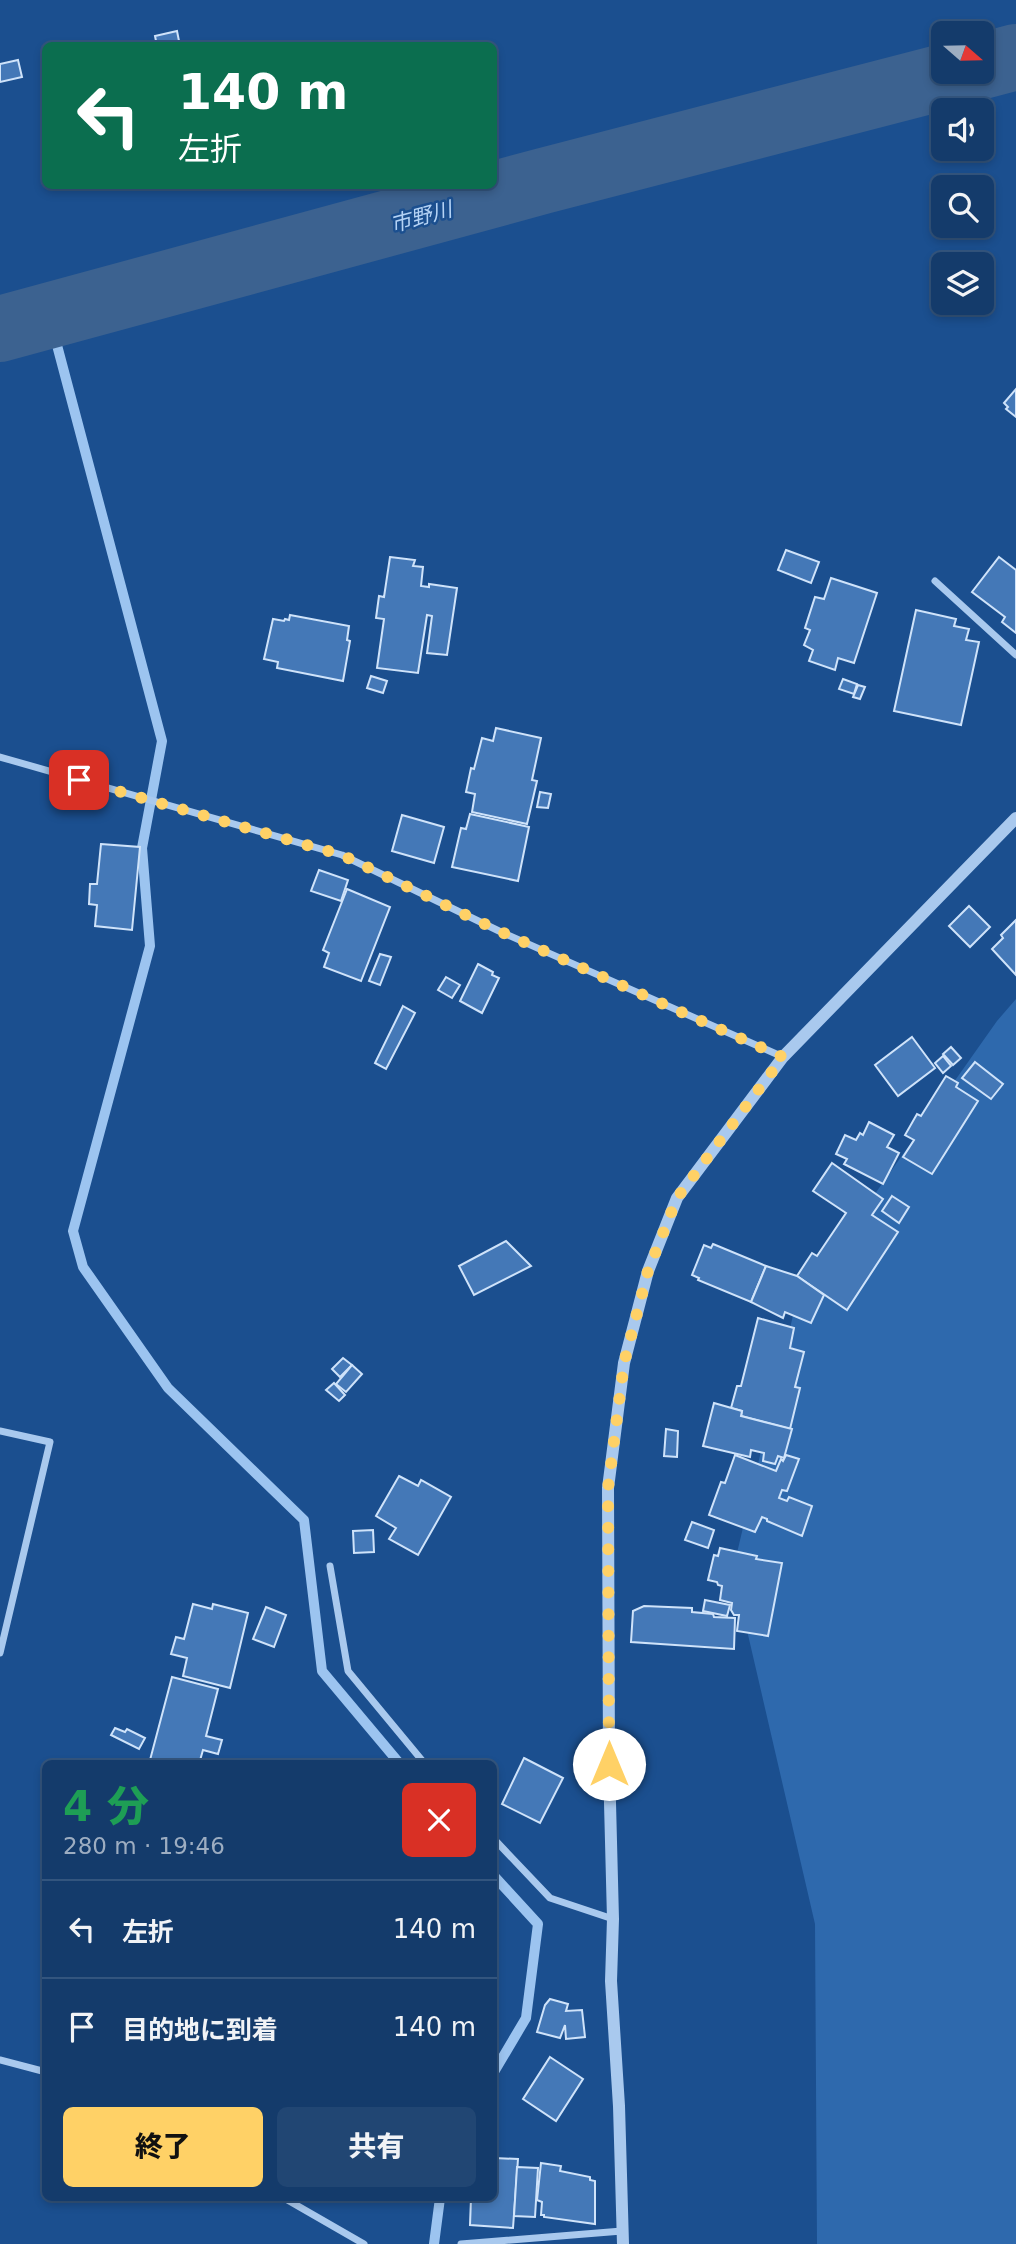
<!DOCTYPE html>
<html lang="ja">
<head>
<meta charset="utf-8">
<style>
  :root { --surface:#143b6b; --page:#214673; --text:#f1f3f6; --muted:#9dadc1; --line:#33557e; --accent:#ffd166 }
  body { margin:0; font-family:"DejaVu Sans","Noto Sans JP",sans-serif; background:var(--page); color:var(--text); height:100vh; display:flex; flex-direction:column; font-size:26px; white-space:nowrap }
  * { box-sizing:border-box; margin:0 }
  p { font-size:23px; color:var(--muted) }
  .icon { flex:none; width:38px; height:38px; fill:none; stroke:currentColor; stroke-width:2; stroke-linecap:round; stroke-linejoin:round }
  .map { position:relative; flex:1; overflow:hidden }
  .side { position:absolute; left:42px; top:1760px; width:455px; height:441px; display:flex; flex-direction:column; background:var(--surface); border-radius:10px; box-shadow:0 4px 10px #0003,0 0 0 2px var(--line) }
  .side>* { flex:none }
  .banner { position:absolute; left:42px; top:42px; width:455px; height:147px; border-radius:10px; box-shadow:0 4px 10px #0003,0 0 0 2px var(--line); background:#0b6e4f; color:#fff; overflow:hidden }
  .needle { width:46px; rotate:110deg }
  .tools { position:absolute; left:931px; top:21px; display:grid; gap:14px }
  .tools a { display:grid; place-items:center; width:63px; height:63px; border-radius:10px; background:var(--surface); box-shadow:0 4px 10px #0003,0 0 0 2px var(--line); font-size:35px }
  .pin { position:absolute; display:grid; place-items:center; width:60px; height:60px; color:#fff; margin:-30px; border-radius:14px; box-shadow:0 4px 10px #0006 }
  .me { position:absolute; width:77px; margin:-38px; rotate:0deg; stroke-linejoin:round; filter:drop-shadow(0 0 5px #0008) }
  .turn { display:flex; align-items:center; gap:24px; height:147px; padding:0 21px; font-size:32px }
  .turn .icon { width:91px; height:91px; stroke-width:2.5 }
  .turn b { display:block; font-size:49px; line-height:60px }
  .round { display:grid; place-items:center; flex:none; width:74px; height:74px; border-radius:10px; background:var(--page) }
  .headline { display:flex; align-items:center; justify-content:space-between; height:119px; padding:0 21px }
  h1 { font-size:42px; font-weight:800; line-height:52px; color:#1e9e55 }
  .action { display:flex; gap:14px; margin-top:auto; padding:14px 21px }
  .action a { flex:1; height:80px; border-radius:10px; background:var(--accent); color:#111; font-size:28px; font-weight:800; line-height:80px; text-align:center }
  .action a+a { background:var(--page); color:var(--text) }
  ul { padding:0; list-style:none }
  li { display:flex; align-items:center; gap:21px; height:98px; padding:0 21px; border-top:2px solid var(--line) }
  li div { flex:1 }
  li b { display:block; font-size:26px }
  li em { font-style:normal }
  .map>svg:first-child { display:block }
  .green { fill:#2e69ad }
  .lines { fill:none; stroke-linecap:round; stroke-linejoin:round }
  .stream { stroke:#9cc4f0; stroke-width:10 }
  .river { stroke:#3c6290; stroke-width:66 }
  .building { fill:#4478b7; stroke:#cfe3fa; stroke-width:2 }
  .minor { stroke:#a9c9ee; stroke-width:7 }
  .tertiary { stroke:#a9c9ee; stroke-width:12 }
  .route { stroke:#ffd166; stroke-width:12; stroke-dasharray:0 21.6 }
  .labels { text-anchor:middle; stroke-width:5; stroke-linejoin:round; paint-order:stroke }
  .water-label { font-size:21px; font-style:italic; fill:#b5d3f5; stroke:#1b4f8f }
</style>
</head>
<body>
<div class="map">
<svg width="1016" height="2244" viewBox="0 0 1016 2244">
  <rect width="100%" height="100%" fill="#1b4f8f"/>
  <polygon class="green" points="1016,999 1016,2244 817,2244 815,1924 733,1570 795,1307 997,1021"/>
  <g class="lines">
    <g class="stream">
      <polyline points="49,315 162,741 142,848 150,946 73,1231 83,1267 168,1388 304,1520 322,1671 400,1764"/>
      <polyline points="494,1876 538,1924 526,2018 494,2072"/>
      <polyline points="434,2244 440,2198"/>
    </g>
    <g class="river">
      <polyline points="982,66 1016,57"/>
      <polyline points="0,329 543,181 963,72"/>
    </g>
  </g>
  <g class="building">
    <polygon points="177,31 179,41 157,46 155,36"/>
    <polygon points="18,60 22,77 0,82 0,64"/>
    <polygon points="1016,389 1016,417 1006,409 1008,407 1004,403"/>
    <polygon points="786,550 819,562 811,583 778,570"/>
    <polygon points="390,557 415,560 413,566 423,567 421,586 429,587 429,584 457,588 447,655 427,653 432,616 427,615 418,673 377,668 384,619 376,618 379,596 384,597"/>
    <polygon points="999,557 1016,570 1016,633 1002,622 1005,617 972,592"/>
    <polygon points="831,578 877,593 854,663 838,658 835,670 809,661 813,650 804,645 810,630 805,628 815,597 824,599"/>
    <polygon points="916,610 956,619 954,626 969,629 966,640 979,642 961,725 894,711"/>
    <polygon points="290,615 349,626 347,640 350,641 343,681 277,668 278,662 264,659 273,619 284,621 285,619 289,620"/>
    <polygon points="371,676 387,681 383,693 367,688"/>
    <polygon points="843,679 857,684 854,694 839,689"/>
    <polygon points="858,685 865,687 860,699 853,697"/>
    <polygon points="496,728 541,738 532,780 537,781 527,824 472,812 475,794 466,792 471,768 474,769 482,738 493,741"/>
    <polygon points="540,792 551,794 548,808 537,807"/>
    <polygon points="470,814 529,827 518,881 452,867 461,828 466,829"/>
    <polygon points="402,815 444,827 434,863 392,851"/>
    <polygon points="101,844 140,847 132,930 95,926 97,905 89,904 90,884 97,884"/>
    <polygon points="319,870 348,880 341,901 311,891"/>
    <polygon points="347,889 390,907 361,981 324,967 329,953 323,950"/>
    <polygon points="969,906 990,927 970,947 949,926"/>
    <polygon points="1016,920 1016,975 992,949 1003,938 1001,935"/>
    <polygon points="380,954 391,957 380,985 369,981"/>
    <polygon points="478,964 493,972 492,975 499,978 482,1013 460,1001"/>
    <polygon points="446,977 460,985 452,998 438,990"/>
    <polygon points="403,1006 415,1013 386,1069 375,1063"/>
    <polygon points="912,1037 935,1068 898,1096 875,1065"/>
    <polygon points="951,1047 961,1058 953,1065 943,1054"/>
    <polygon points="943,1056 951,1066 943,1073 935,1063"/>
    <polygon points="975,1062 1003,1084 991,1099 962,1078"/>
    <polygon points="946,1076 958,1083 956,1087 978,1101 932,1174 903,1157 914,1140 905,1135 917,1114 921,1116"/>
    <polygon points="869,1122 894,1135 887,1147 899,1153 883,1184 844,1164 847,1159 836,1154 845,1135 856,1140 860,1133 863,1135"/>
    <polygon points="832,1163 883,1199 872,1215 898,1232 847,1310 797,1276 812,1253 817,1256 846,1213 813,1191"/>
    <polygon points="892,1196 909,1207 899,1223 882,1211"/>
    <polygon points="506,1241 531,1266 474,1295 459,1266"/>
    <polygon points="713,1244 766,1266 751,1302 698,1280 699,1278 692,1275 704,1245 711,1248"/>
    <polygon points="766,1266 797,1276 824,1295 811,1323 785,1312 783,1318 751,1302"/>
    <polygon points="758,1318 794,1328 790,1348 804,1352 795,1387 800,1388 790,1429 741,1416 742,1411 731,1408 737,1386 741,1386"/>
    <polygon points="343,1358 352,1365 340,1377 332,1369"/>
    <polygon points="352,1365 362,1374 346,1392 336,1384"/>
    <polygon points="334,1383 345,1395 339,1401 326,1390"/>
    <polygon points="714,1403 742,1411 741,1416 792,1429 784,1458 778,1456 775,1464 763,1461 764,1453 751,1450 750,1457 703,1446"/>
    <polygon points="666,1429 678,1431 677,1457 664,1456"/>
    <polygon points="735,1455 776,1471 781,1459 783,1461 786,1455 799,1459 787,1491 782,1490 779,1498 787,1501 789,1497 812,1506 802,1536 767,1521 767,1519 762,1517 755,1532 709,1515 721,1482 725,1483"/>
    <polygon points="399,1476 418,1486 421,1480 451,1497 418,1555 389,1539 396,1528 376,1516"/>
    <polygon points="692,1522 714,1530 708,1548 685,1540"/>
    <polygon points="373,1530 374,1552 354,1553 353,1531"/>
    <polygon points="720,1548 757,1556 756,1559 782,1563 768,1636 737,1631 739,1615 734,1615 731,1610 732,1603 720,1600 722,1586 718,1585 717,1582 708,1580 714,1555 718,1556"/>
    <polygon points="705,1600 730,1605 727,1616 703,1611"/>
    <polygon points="193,1604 212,1609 213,1604 248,1613 230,1688 183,1676 187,1658 171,1654 176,1637 184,1639"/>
    <polygon points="644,1606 692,1608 692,1612 713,1614 714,1617 735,1618 734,1649 631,1642 633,1611"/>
    <polygon points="266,1607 286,1615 274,1647 253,1639"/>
    <polygon points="172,1677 218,1689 206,1736 222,1740 218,1754 203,1750 199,1764 152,1764 153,1761 150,1760"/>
    <polygon points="115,1728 125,1732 127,1729 145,1738 139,1749 111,1735"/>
    <polygon points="524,1758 563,1778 540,1823 502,1804"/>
    <polygon points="550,1999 568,2004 566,2011 582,2010 585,2037 566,2039 565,2025 560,2038 537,2032 545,2005"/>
    <polygon points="550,2057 583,2079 556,2121 523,2099"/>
    <polygon points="494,2158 518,2159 513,2228 470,2225 471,2198 494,2198"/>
    <polygon points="541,2163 561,2166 560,2171 590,2177 590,2180 595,2181 595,2224 544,2217 544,2215 541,2215 542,2202 537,2200"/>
    <polygon points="517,2167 538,2168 535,2217 514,2216"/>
  </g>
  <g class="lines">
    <g class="minor">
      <polyline points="935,581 1016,655"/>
      <polyline points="0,757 342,855 499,931 783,1057"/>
      <polyline points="0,1431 50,1442 0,1653"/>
      <polyline points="330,1566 348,1671 425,1764"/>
      <polyline points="494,1839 550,1898 613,1919"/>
      <polyline points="0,2060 46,2072"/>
      <polyline points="284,2198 364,2244"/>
      <polyline points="461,2244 622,2231"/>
    </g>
    <polyline class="tertiary" points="623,2244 619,2106 611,1981 613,1919 609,1764 608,1488 624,1363 648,1271 677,1198 783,1057 1016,818"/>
  </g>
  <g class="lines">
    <polyline class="route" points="79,780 342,855 499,931 783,1057 677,1198 648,1271 624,1363 608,1488 609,1764"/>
  </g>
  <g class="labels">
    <g class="water-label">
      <text transform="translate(421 217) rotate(-15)" y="7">市野川</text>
    </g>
  </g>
</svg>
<div class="tools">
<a><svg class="needle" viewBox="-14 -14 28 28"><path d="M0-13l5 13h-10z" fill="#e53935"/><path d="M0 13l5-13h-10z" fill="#9dadc1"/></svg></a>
<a><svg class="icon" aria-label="sound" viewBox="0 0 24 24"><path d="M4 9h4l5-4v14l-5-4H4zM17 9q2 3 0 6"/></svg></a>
<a><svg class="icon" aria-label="search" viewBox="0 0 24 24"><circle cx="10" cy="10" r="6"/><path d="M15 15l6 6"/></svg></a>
<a><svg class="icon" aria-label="layers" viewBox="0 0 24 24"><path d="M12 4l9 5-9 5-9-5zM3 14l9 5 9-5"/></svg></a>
</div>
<div class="pin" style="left:79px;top:780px;background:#d93025"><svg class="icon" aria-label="arrive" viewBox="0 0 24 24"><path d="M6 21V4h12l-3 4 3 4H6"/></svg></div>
<svg class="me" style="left:609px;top:1764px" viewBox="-20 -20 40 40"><circle r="19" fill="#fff"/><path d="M0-13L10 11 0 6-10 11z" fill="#ffd166"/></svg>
<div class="banner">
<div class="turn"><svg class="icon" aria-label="left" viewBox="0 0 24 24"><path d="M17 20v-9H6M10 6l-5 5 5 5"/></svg><div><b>140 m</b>左折</div></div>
</div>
<section class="side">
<div class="headline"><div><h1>4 分</h1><p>280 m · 19:46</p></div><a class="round" style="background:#d93025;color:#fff"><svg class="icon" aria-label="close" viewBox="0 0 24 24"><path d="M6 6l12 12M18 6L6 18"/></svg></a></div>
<ul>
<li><svg class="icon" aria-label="left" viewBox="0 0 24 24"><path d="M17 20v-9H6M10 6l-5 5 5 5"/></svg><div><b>左折</b></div><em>140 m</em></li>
<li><svg class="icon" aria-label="arrive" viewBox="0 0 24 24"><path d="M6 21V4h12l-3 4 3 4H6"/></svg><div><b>目的地に到着</b></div><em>140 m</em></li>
</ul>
<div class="action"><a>終了</a><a>共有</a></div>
</section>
</div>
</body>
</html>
